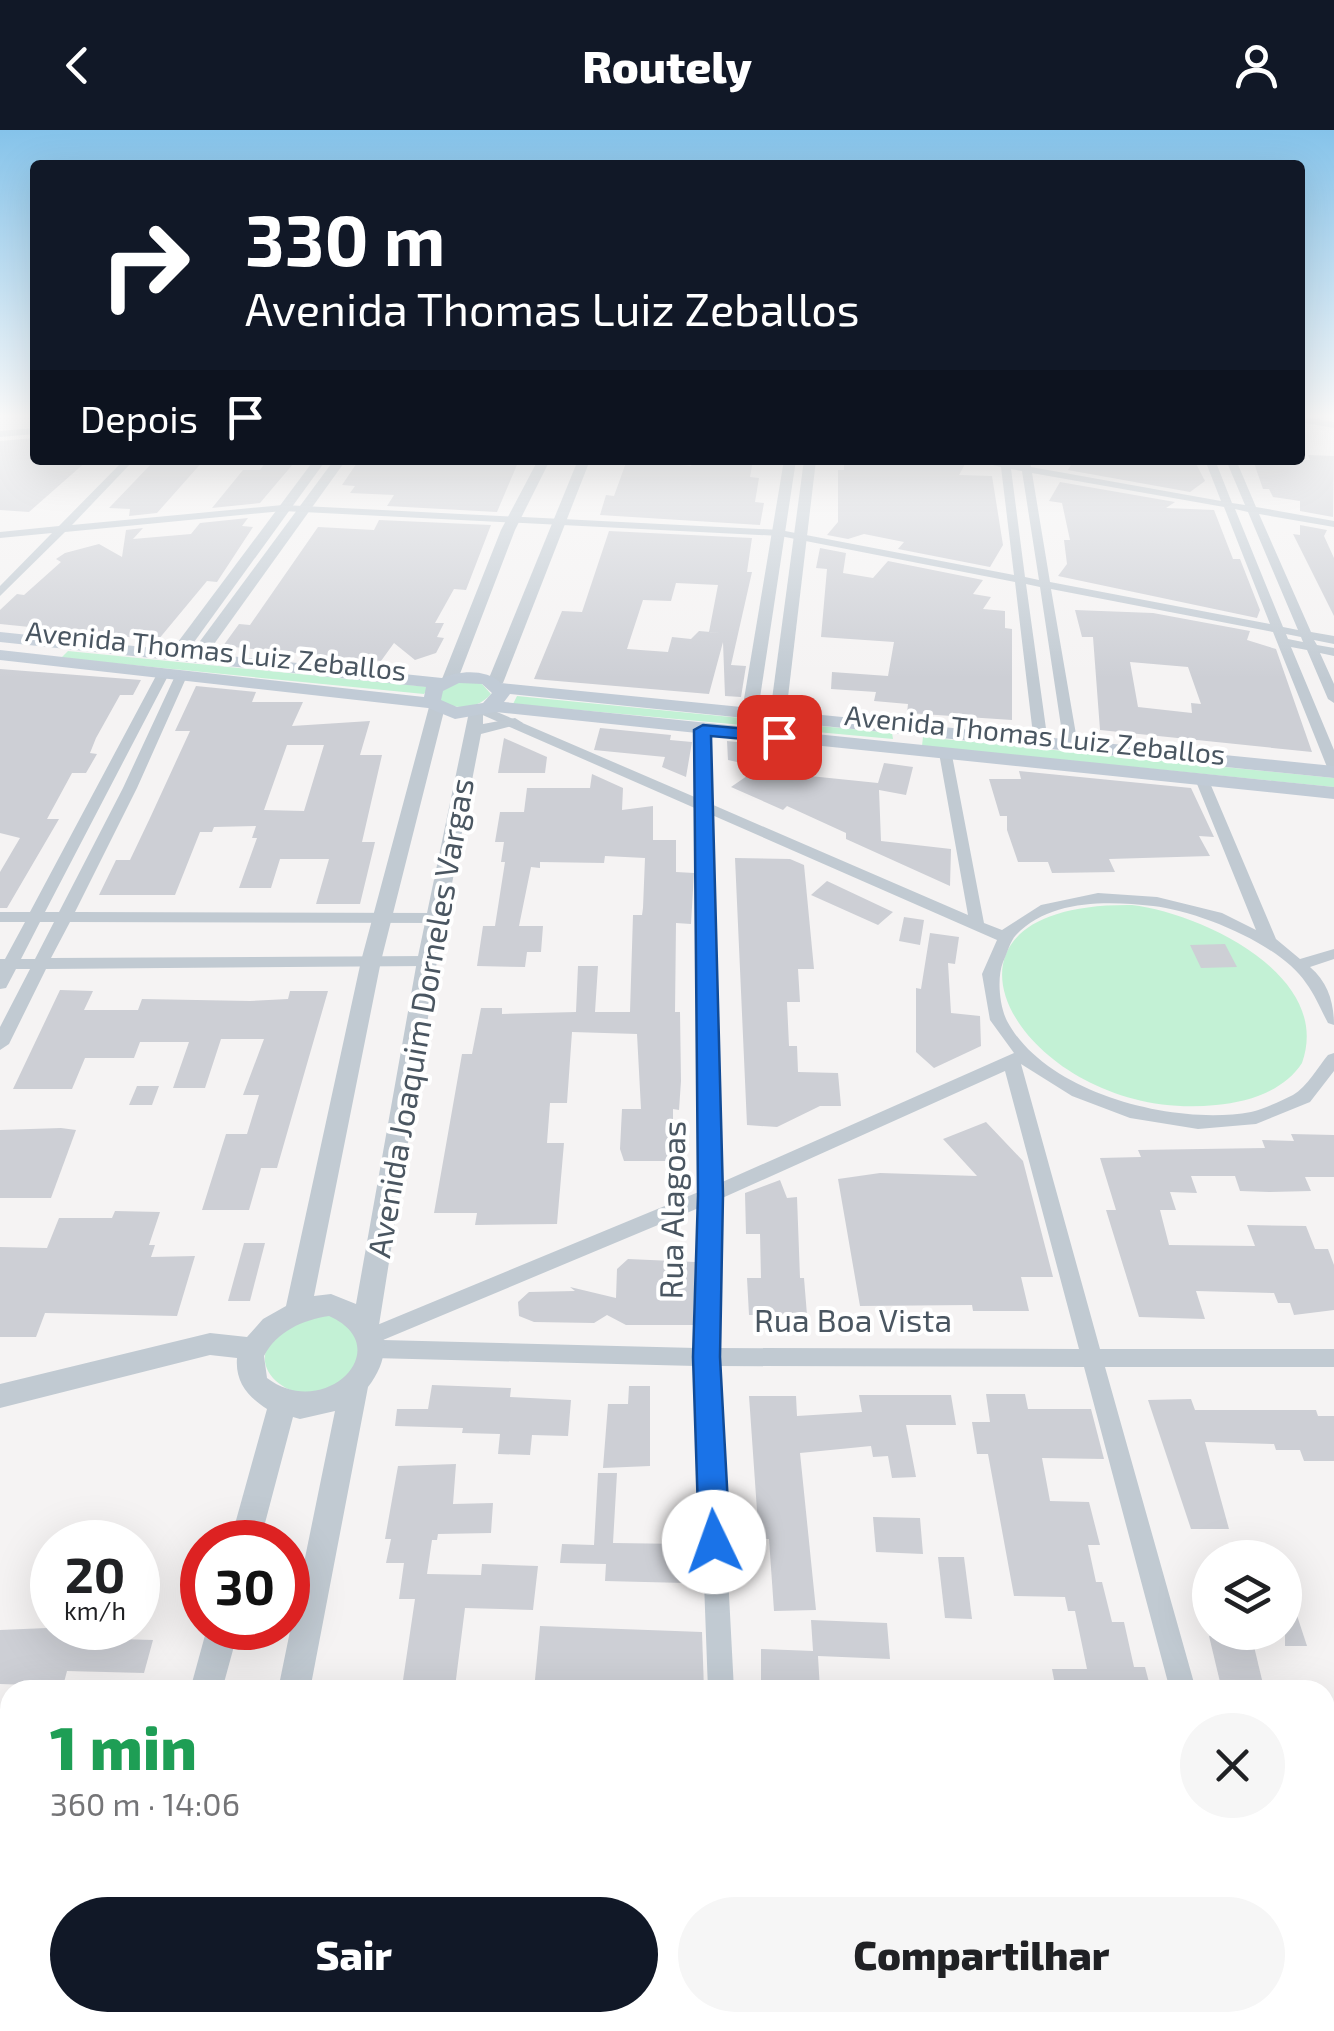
<!DOCTYPE html>
<html lang="pt">
<head>
<meta charset="utf-8">
<style>
  :root { --surface:#fff; --page:#f6f6f6; --text:#202124; --muted:#757577; --accent:#111827 }
  body { margin:0; font-family:"Exo 2",sans-serif; background:var(--page); color:var(--text); height:100vh; display:flex; flex-direction:column; font-size:38px; white-space:nowrap }
  * { box-sizing:border-box; margin:0 }
  p { font-size:32px; color:var(--muted) }
  .icon { flex:none; width:55px; height:55px; fill:none; stroke:currentColor; stroke-width:2; stroke-linecap:round; stroke-linejoin:round }
  .map { position:relative; flex:1; overflow:hidden }
  .details { position:absolute; left:0px; top:1550px; width:1335px; height:352px; display:flex; flex-direction:column; background:var(--surface); border-radius:30px 30px 0 0; box-shadow:0 10px 40px #0002 }
  .details>* { flex:none }
  .banner { position:absolute; left:30px; top:30px; width:1275px; height:305px; border-radius:10px; box-shadow:0 10px 40px #0002; background:#111827; color:#fff; overflow:hidden }
  .tools { position:absolute; left:1192px; top:1410px; display:grid; gap:20px }
  .tools a { display:grid; place-items:center; width:110px; height:110px; border-radius:50%; background:var(--surface); box-shadow:0 10px 40px #0002; font-size:50px }
  .speed { position:absolute; left:30px; top:1390px; display:flex; gap:20px; font-size:50px; font-weight:700; text-align:center }
  .speed>* { display:grid; place-content:center; width:130px; height:130px; border-radius:50%; background:var(--surface); box-shadow:0 10px 40px #0002; line-height:1 }
  .speed small { font-size:25px; font-weight:400 }
  .speed .limit { border:15px solid #d22; background:#fff; color:#111 }
  .pin { position:absolute; display:grid; place-items:center; width:85px; height:85px; color:#fff; margin:-42px; border-radius:20px; box-shadow:0 5px 15px #0006 }
  .me { position:absolute; width:110px; margin:-55px; rotate:357deg; stroke-linejoin:round; filter:drop-shadow(0 0 8px #0008) }
  .turn { display:flex; align-items:center; gap:35px; height:210px; padding:0 50px; font-size:45px }
  .turn .icon { width:130px; height:130px; stroke-width:2.5 }
  .turn b { display:block; font-size:70px; line-height:85px }
  .then { display:flex; align-items:center; height:95px; padding:0 50px; background:#0003; gap:20px; font-size:38px }
  .round { display:grid; place-items:center; flex:none; width:105px; height:105px; border-radius:52px; background:var(--page) }
  .overview { display:flex; align-items:center; justify-content:space-between; height:170px; padding:0 50px }
  h1 { font-size:60px; font-weight:800; line-height:75px; color:#1e9e55 }
  .cta { display:flex; gap:20px; margin-top:auto; padding:20px 50px }
  .cta a { flex:1; height:115px; border-radius:60px; background:var(--accent); color:#fff; font-size:40px; font-weight:800; line-height:115px; text-align:center }
  .cta a+a { background:var(--page); color:var(--text) }
  header { display:flex; justify-content:space-between; align-items:center; height:130px; padding:0 50px; background:var(--accent); color:#fff; font-size:45px; font-weight:800 }
  .map>svg:first-child { display:block }
  .green { fill:#c3f1d5 }
  .building { fill:#cdcfd5; fill-rule:evenodd }
  .lines { fill:none; stroke-linecap:round; stroke-linejoin:round }
  .minor { fill:#c1cad2; fill-rule:evenodd }
  .tertiary { fill:#c1cad2; fill-rule:evenodd }
  .secondary { fill:#c1cbd6; fill-rule:evenodd }
  .route { fill:#1a73e8; stroke:#114b97; stroke-width:2.5 }
  .labels { text-anchor:middle; stroke-width:8; stroke-linejoin:round; paint-order:stroke }
  .far-street-label { font-size:28px; fill:#4a5661; stroke:#fff }
  .street-label { font-size:32px; fill:#4a5661; stroke:#fff }
</style>
</head>
<body>
<header><svg class="icon" aria-label="back" viewBox="0 0 24 24"><path d="M15 5l-7 7 7 7"/></svg>Routely<svg class="icon" aria-label="person" viewBox="0 0 24 24"><circle cx="12" cy="8" r="4"/><path d="M4 21q1-7 8-7t8 7"/></svg></header>
<div class="map">
<svg width="1334" height="1901" viewBox="0 0 1334 1901">
  <rect width="100%" height="100%" fill="#f5f3f3"/>
  <g class="green">
    <polygon points="68,521 429,557 424,564 61,528"/>
    <path d="M457 551 481 553 491 564C478 579 460 579 442 574L438 560Z"/>
    <polygon points="517,566 892,603 893,609 513,574"/>
    <polygon points="923,607 1334,648 1334,657 922,616"/>
    <path d="M1132 775C1196 782 1334 843 1302 933 1284 961 1248 972 1216 975 1026 995 890 772 1132 775Z"/>
    <path d="M328 1185 350 1193 362 1220C357 1228 353 1241 347 1248 298 1300 200 1211 328 1185Z"/>
  </g>
  <g class="building">
    <polygon points="35,308 35,330 88,330 29,382 0,380 0,311"/>
    <polygon points="1308,325 1334,326 1333,387 1300,381 1300,371 1273,367 1269,359 1263,359 1253,330 1310,330"/>
    <polygon points="155,330 204,330 157,383 129,386 130,379 109,378"/>
    <polygon points="359,330 519,330 497,382 387,376 394,365 350,363 355,356 342,355"/>
    <polygon points="627,330 691,336 693,330 753,330 750,347 759,348 755,372 764,373 760,395 600,385 606,365 614,366"/>
    <polygon points="844,330 936,330 965,334 959,345 992,346 1003,415 990,437 898,419 904,412 864,404 848,409 827,405 838,392 838,340 844,340"/>
    <polygon points="1074,330 1194,330 1205,351 1190,362 1068,340"/>
    <polygon points="265,333 293,334 260,373 212,378 243,340 260,340"/>
    <polygon points="1060,352 1175,372 1166,378 1214,380 1233,429 1240,429 1260,480 1257,488 1058,446 1067,434 1064,410 1070,410 1062,373 1049,371"/>
    <polygon points="248,388 242,396 253,397 217,452 207,451 158,510 0,494 0,480 17,464 24,465 61,432 56,429 65,423 99,414 122,427 126,400 143,398 133,409 191,404 200,393"/>
    <polygon points="379,390 491,395 466,460 454,459 435,493 444,493 437,507 444,508 436,523 415,530 394,513 381,531 223,516 239,494 250,495 318,397 374,400"/>
    <polygon points="1300,395 1327,400 1324,406 1334,428 1334,486 1293,404 1300,405"/>
    <path d="M609 401 752 408 747 442H752L731 535 746 536 741 567 725 566 723 512 709 564 534 549 562 481 582 482ZM676 453 718 455 709 502 722 503 699 501 691 509 672 507 668 522 627 519 643 470 671 471Z"/>
    <polygon points="820,418 846,423 843,443 873,448 888,431 983,450 973,464 991,467 983,479 1005,481 1005,498 1012,499 1012,590 907,583 908,574 874,571 876,562 831,559 832,542 888,546 894,512 821,507 827,439 816,438"/>
    <path d="M1075 480 1153 483 1250 501 1247 510 1276 519 1312 622 1100 600 1093 507H1082ZM1130 532 1188 537 1201 574 1191 573 1192 583 1138 577Z"/>
    <polygon points="0,539 141,550 133,565 120,565 96,608 90,623 97,624 86,643 72,643 47,689 59,689 7,778 0,778 0,742 20,708 0,703"/>
    <path d="M196 556 256 562 252 572H303L292 596 370 591 360 625H382L362 712H375L360 774H316L329 729H280L271 758H239L257 708H252L256 696 214 697 212 702H200L175 765H99L116 730H130L150 688 190 601H175ZM287 615H324L304 681 264 680Z"/>
    <polygon points="600,598 671,605 670,610 692,612 686,647 662,637 665,627 594,620"/>
    <polygon points="504,608 547,627 545,643 498,643"/>
    <polygon points="727,611 767,615 769,630 776,625 798,625 800,645 878,653 884,633 913,637 906,665 879,660 881,711 951,719 950,756 846,709 846,703 787,676 783,680 731,657 760,637 728,630"/>
    <polygon points="1019,641 1191,658 1214,707 1199,706 1210,726 1109,729 1115,742 1052,743 1048,732 1018,732 1007,700 1007,686 1000,686 989,649 1021,649"/>
    <polygon points="592,644 623,658 622,680 653,676 653,710 676,710 676,742 694,743 691,794 676,793 675,882 680,882 681,951 679,980 673,979 673,1031 624,1031 620,1019 622,979 641,979 637,904 572,902 567,973 550,973 547,1013 564,1013 557,1094 475,1095 477,1083 434,1083 462,924 472,924 481,878 502,878 502,884 576,882 578,836 598,836 595,882 630,882 633,785 642,785 643,778 645,728 605,726 604,733 540,732 540,738 531,737 519,796 543,796 541,822 527,822 525,837 477,836 483,796 495,796 505,732 501,732 504,712 495,712 500,682 524,682 527,658 590,658"/>
    <polygon points="735,728 790,729 804,735 814,839 798,839 800,872 787,872 789,916 797,916 798,942 838,943 841,976 820,976 777,997 747,995"/>
    <polygon points="827,751 878,775 893,782 878,795 811,765"/>
    <polygon points="904,787 924,790 920,815 899,811"/>
    <polygon points="930,803 959,807 955,834 948,833 951,883 980,886 981,916 934,938 916,922 916,858 921,859"/>
    <polygon points="1225,814 1237,837 1201,838 1190,815"/>
    <polygon points="60,860 93,861 84,880 138,880 142,869 250,871 288,869 290,861 328,861 277,1038 261,1038 249,1080 202,1080 226,1004 247,1004 259,965 243,965 264,909 221,909 205,958 173,958 189,912 140,912 134,928 85,928 72,959 13,959"/>
    <polygon points="137,956 159,956 152,975 129,975"/>
    <polygon points="986,992 1023,1031 1053,1147 1021,1147 1029,1181 973,1181 972,1175 860,1176 838,1049 880,1043 977,1046 943,1009"/>
    <polygon points="61,998 76,1000 51,1068 0,1068 0,1000"/>
    <polygon points="1291,1004 1334,1005 1334,1047 1305,1047 1311,1061 1269,1062 1240,1061 1235,1046 1191,1046 1197,1063 1170,1062 1176,1080 1160,1080 1169,1115 1255,1116 1247,1095 1306,1096 1315,1119 1328,1119 1334,1135 1334,1180 1294,1185 1290,1173 1278,1173 1274,1163 1196,1161 1205,1189 1139,1187 1106,1080 1116,1080 1100,1028 1141,1027 1138,1020 1265,1018 1262,1010 1294,1011"/>
    <polygon points="780,1050 787,1068 797,1067 800,1148 804,1148 807,1185 749,1185 747,1148 761,1148 760,1104 746,1104 745,1063"/>
    <polygon points="115,1081 160,1082 149,1115 155,1115 151,1127 195,1126 177,1186 45,1183 36,1207 0,1207 0,1117 47,1118 59,1088 112,1088"/>
    <polygon points="244,1113 265,1113 250,1171 228,1171"/>
    <polygon points="628,1129 695,1132 693,1195 626,1195 607,1185 594,1193 534,1192 519,1186 518,1172 529,1162 575,1161 570,1157 616,1168 617,1139"/>
    <polygon points="432,1255 511,1258 510,1267 571,1270 568,1306 532,1305 530,1325 498,1324 500,1304 462,1303 463,1298 395,1296 397,1279 428,1279"/>
    <polygon points="629,1256 650,1256 650,1336 603,1338 608,1274 628,1274"/>
    <polygon points="986,1264 1025,1264 1028,1279 1091,1279 1104,1329 1042,1328 1050,1371 1089,1372 1100,1415 1088,1415 1096,1452 1102,1452 1112,1492 1124,1492 1134,1537 1145,1537 1151,1560 1056,1560 1052,1539 1087,1539 1075,1481 1068,1481 1065,1467 1014,1466 988,1324 977,1324 972,1292 990,1292"/>
    <polygon points="859,1265 951,1265 956,1295 906,1295 916,1347 892,1348 888,1326 873,1327 871,1316 800,1323 816,1480 774,1481 769,1409 759,1409 749,1266 796,1266 797,1286 862,1282"/>
    <polygon points="1191,1269 1195,1280 1316,1280 1318,1286 1334,1286 1334,1331 1304,1331 1300,1320 1276,1320 1274,1314 1205,1312 1229,1399 1191,1399 1148,1270"/>
    <polygon points="456,1334 453,1374 493,1373 491,1403 438,1404 437,1410 432,1410 427,1444 481,1445 482,1434 538,1436 533,1480 465,1478 455,1557 402,1557 415,1469 399,1469 404,1433 386,1433 391,1409 385,1409 398,1336"/>
    <polygon points="598,1343 617,1343 613,1413 685,1414 685,1453 605,1451 606,1434 560,1433 562,1414 594,1415"/>
    <polygon points="873,1387 920,1388 923,1424 876,1422"/>
    <polygon points="938,1427 964,1427 972,1489 945,1488"/>
    <polygon points="1285,1461 1289,1461 1307,1516 1285,1516"/>
    <polygon points="811,1490 887,1493 890,1529 818,1526 820,1560 761,1557 761,1519 813,1521"/>
    <polygon points="540,1496 702,1502 704,1560 534,1560"/>
    <polygon points="47,1498 123,1498 119,1509 153,1510 144,1543 67,1541 63,1556 0,1554 0,1500"/>
    <polygon points="1209,1506 1252,1508 1263,1554 1220,1552"/>
  </g>
  <g class="lines">
    <g class="minor">
      <polygon points="1300,286 1334,292 1334,298 1300,292"/>
      <polygon points="35,298 35,304 0,307 0,301"/>
      <path d="M124 330H134L72 395 283 375 780 400 1014 445 1001 337 972 330H1010V333L1021 335 1020 330H1030L1031 337 1221 371 1205 330H1215L1232 373 1245 375 1226 330H1236L1256 377 1334 391V397L1259 384 1311 502 1334 506V514L1314 510 1317 515 1334 518V526L1320 523 1334 554V573L1328 569 1307 520 1291 517 1334 620V641L1327 637 1273 502 1051 459 1078 616 1071 620 1064 616 1040 457 1026 454 1048 613 1041 617 1034 613 1015 452 780 406 283 381 65 402 0 466V456L52 403 0 408V402L59 396ZM1011 339 1022 341 1039 450 1025 447ZM1032 343 1224 377 1270 494 1050 452ZM1235 379 1248 382 1298 500 1283 497ZM1286 504 1301 507 1303 512 1288 509Z"/>
      <path d="M163 540 169 544 45 782H59L123 658 175 546 181 542 187 546 137 658 75 782 436 783 444 788 436 793 70 792 51 828 427 826 435 831 427 836 46 839 9 914 0 920V897L30 839H16L6 858 0 859V829H5L25 792H0V782H30L157 544ZM40 792H54L35 829H21Z"/>
      <path d="M483 576 697 668 696 601 703 597 708 598 711 674 968 785 939 623 941 620H951L984 793 1002 800 1041 775 1098 763 1157 767 1222 783 1256 800 1195 649 1202 645 1207 646 1276 809 1300 829 1334 819V829L1310 837C1328 852 1334 873 1334 895L1328 893C1321 880 1315 865 1306 853 1280 814 1198 781 1153 776 1108 771 1050 769 1016 805 1010 811 1007 824 1003 832 997 847 999 875 1007 891 1046 964 1175 996 1251 982 1264 979 1281 971 1293 965 1307 957 1318 937 1328 925L1334 923V941L1310 972 1256 994 1198 999 1130 988 1072 966 1021 934 1100 1219H1334V1237H1105L1196 1560H1170L1084 1237 717 1236 734 1560H708L696 1236 373 1228 366 1225 363 1219 366 1213 362 1206 365 1200 701 1061 697 679 478 583 477 580ZM712 685 997 810 982 844 990 890 1014 923 720 1053ZM1005 941 1079 1219 717 1218 720 1069ZM701 1077 696 1218 383 1210Z"/>
      <rect x="721" y="1892" width="30" height="9"/>
      <polygon points="1257,1892 1287,1892 1289,1901 1259,1901"/>
    </g>
    <g class="tertiary">
      <polygon points="314,330 326,330 184,526 172,526 172,520"/>
      <polygon points="334,330 346,330 204,528 192,528 192,522"/>
      <polygon points="538,330 550,330 515,400 458,549 444,552 442,549 501,400"/>
      <polygon points="578,330 590,330 503,553 489,556 487,553"/>
      <polygon points="784,330 796,330 758,581 750,586 742,581"/>
      <polygon points="804,330 816,330 786,584 778,589 770,584"/>
      <path d="M437 572 445 577 381 831 314 1166 331 1164 356 1174 417 831 469 582 477 577 483 578V594L515 588 523 593 481 604 437 831 379 1195C390 1216 382 1239 368 1257L310 1560H278L335 1281 300 1289 293 1287 260 1412H230L267 1279C248 1267 235 1252 237 1228L210 1225 0 1278V1254L210 1203 247 1207 263 1189 286 1176 361 831 429 577ZM329 1186C399 1217 325 1292 267 1248L264 1226C277 1201 303 1190 329 1186Z"/>
      <polygon points="207,1498 239,1498 222,1560 190,1560"/>
      <polygon points="105,1892 143,1892 141,1901 103,1901"/>
      <polygon points="214,1892 252,1892 250,1901 212,1901"/>
    </g>
    <path class="secondary" d="M0 502 442 548C460 540 487 539 501 553L1334 636V648L510 564 504 572 1334 657V669L495 582 455 589 428 578 0 530V520L424 567 426 557 0 512ZM459 553 482 554 492 563 483 573 457 577 441 570 443 561Z"/>
  </g>
  <linearGradient id="sky" x2="0" y2="1"><stop stop-color="#85c3ea"/><stop offset="0.52" stop-color="#fafafa"/><stop offset="1" stop-color="#fafafa" stop-opacity="0"/></linearGradient>
  <rect width="1334" height="549" fill="url(#sky)"/>
  <polygon class="route" points="703,595 779,602 788,607 779,612 711,606 723,1065 720,1227 730,1412 725,1422 714,1426 704,1422 699,1412 693,1227 698,1065 694,600"/>
  <g class="labels">
    <g class="far-street-label">
      <text transform="translate(216 521) rotate(6)" y="10">Avenida Thomas Luiz Zeballos</text>
      <text transform="translate(1035 605) rotate(6)" y="10">Avenida Thomas Luiz Zeballos</text>
    </g>
    <g class="street-label">
      <text transform="translate(421 888) rotate(-80)" y="11">Avenida Joaquim Dorneles Vargas</text>
      <text transform="translate(673 1080) rotate(-89)" y="11">Rua Alagoas</text>
      <text x="853" y="1202">Rua Boa Vista</text>
    </g>
  </g>
</svg>
<div class="tools">
<a><svg class="icon" aria-label="layers" viewBox="0 0 24 24"><path d="M12 4l9 5-9 5-9-5zM3 14l9 5 9-5"/></svg></a>
</div>
<div class="speed"><div>20<small>km/h</small></div><div class="limit">30</div></div>
<div class="pin" style="left:779px;top:607px;background:#d93025"><svg class="icon" aria-label="arrive" viewBox="0 0 24 24"><path d="M6 21V4h12l-3 4 3 4H6"/></svg></div>
<svg class="me" style="left:714px;top:1412px" viewBox="-20 -20 40 40"><circle r="19" fill="#fff"/><path d="M0-13L10 11 0 6-10 11z" fill="#1a73e8"/></svg>
<div class="banner">
<div class="turn"><svg class="icon" aria-label="right" viewBox="0 0 24 24"><path d="M7 20v-9h11M14 6l5 5-5 5"/></svg><div><b>330 m</b>Avenida Thomas Luiz Zeballos</div></div>
<div class="then">Depois<svg class="icon" aria-label="arrive" viewBox="0 0 24 24"><path d="M6 21V4h12l-3 4 3 4H6"/></svg></div>
</div>
<section class="details">
<div class="overview"><div><h1>1 min</h1><p>360 m · 14:06</p></div><a class="round"><svg class="icon" aria-label="close" viewBox="0 0 24 24"><path d="M6 6l12 12M18 6L6 18"/></svg></a></div>
<div class="cta"><a>Sair</a><a>Compartilhar</a></div>
</section>
</div>
</body>
</html>
